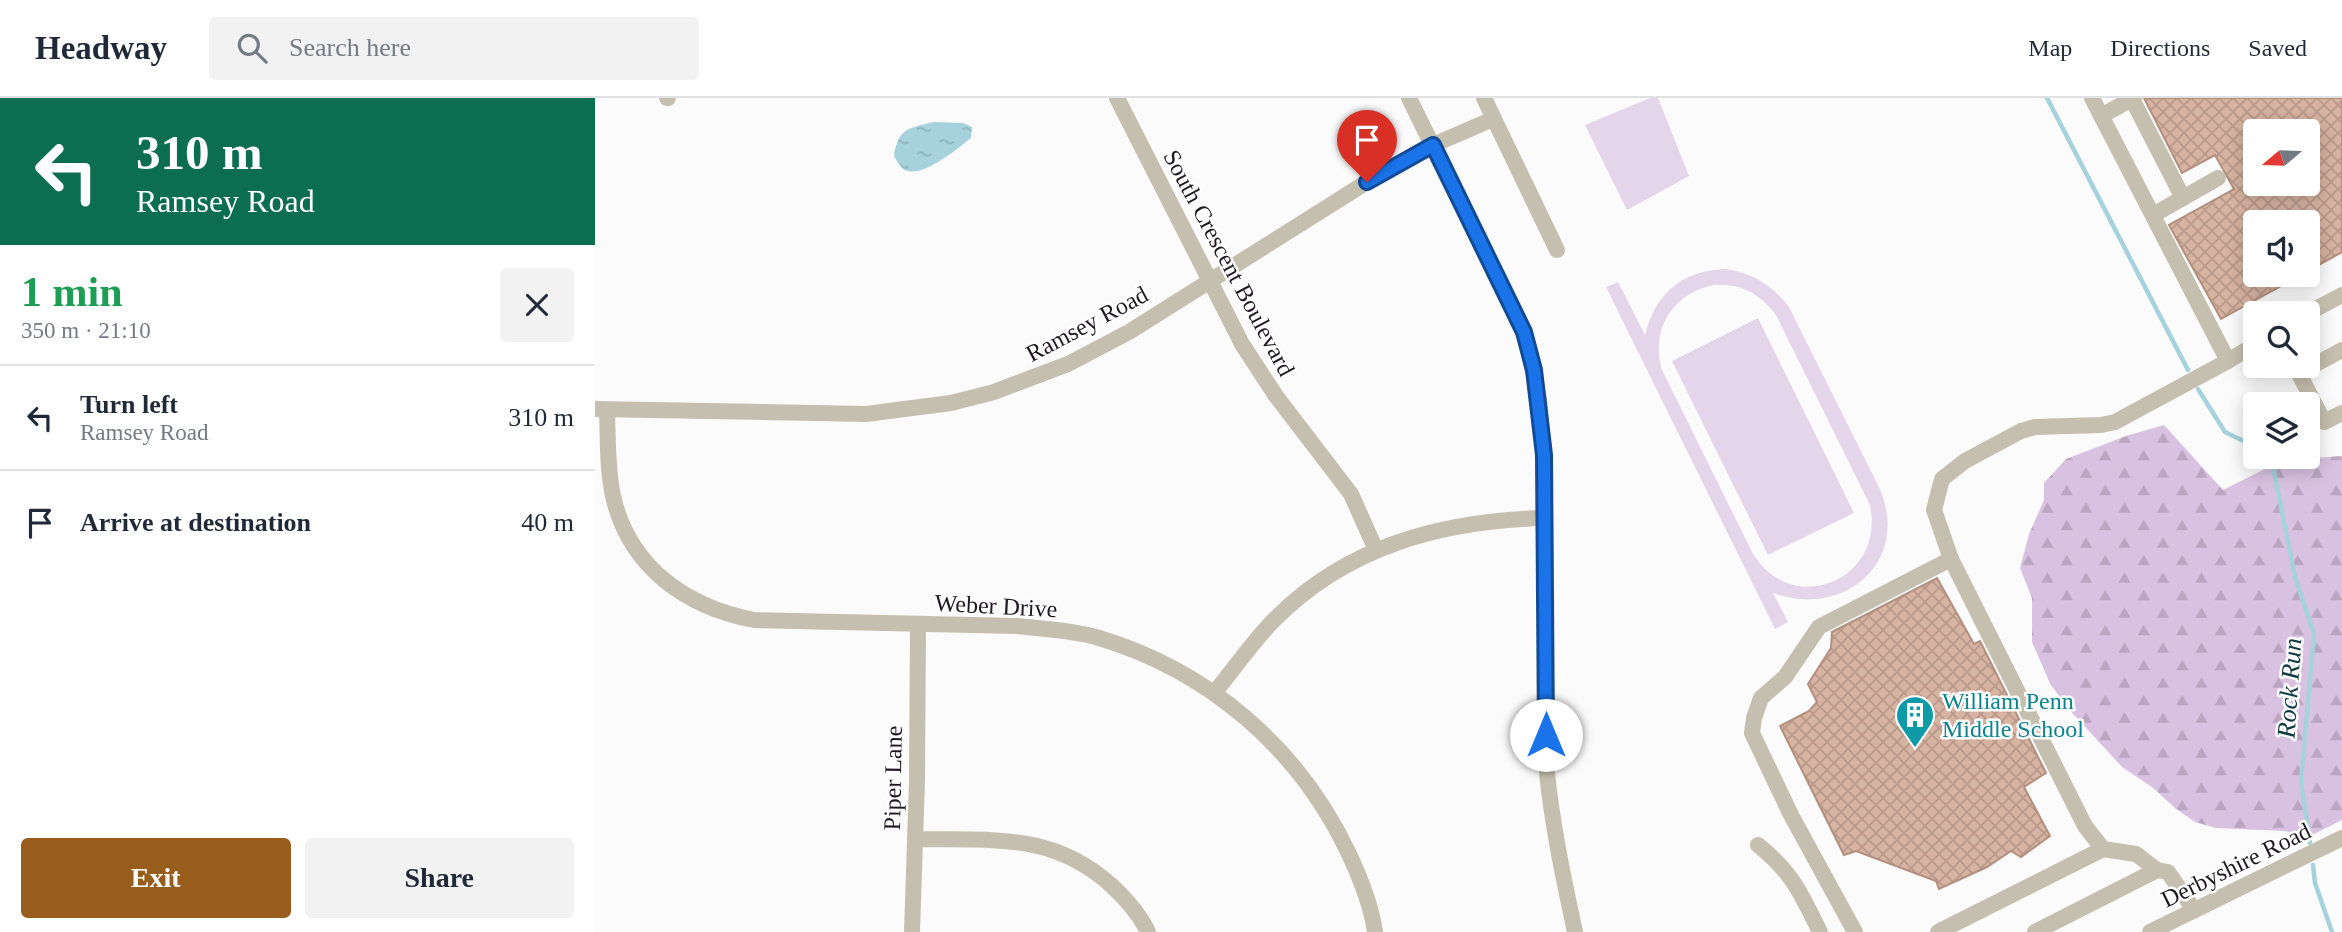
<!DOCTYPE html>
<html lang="en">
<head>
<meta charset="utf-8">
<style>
  :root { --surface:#fff; --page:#f2f2f3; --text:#1f2937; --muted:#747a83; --line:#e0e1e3; --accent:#985d1d }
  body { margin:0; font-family:Georgia,serif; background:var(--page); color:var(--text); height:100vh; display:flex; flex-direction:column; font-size:26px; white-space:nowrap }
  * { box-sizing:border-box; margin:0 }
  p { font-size:23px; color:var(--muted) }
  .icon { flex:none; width:38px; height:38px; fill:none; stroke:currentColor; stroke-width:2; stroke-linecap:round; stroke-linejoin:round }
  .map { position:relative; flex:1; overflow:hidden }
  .sheet { display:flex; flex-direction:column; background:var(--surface); width:595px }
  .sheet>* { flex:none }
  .top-card { background:#0b6e4f; color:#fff; overflow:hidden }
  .needle { width:46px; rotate:251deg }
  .fabs { position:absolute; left:1648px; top:21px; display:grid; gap:14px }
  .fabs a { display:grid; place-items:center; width:77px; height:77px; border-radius:7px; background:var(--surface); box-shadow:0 4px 18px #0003; font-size:35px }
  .pin { position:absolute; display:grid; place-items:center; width:60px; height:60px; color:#fff; margin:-72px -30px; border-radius:50% 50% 50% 0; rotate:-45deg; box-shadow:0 0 7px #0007 }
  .pin .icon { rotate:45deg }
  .me { position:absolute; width:77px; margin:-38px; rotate:0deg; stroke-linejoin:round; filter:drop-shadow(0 0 5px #0008) }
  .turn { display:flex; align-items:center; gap:24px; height:147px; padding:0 21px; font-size:32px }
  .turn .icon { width:91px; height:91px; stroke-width:2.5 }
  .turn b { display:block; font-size:49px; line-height:60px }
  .round { display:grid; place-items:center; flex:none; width:74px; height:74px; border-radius:7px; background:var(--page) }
  .head { display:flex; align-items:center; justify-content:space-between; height:119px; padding:0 21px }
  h1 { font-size:42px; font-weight:800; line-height:52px; color:#1e9e55 }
  .primary-button { display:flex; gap:14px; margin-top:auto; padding:14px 21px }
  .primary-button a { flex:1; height:80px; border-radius:7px; background:var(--accent); color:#fff; font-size:28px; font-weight:800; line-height:80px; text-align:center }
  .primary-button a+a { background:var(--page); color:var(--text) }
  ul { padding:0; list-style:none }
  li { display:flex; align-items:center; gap:21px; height:105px; padding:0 21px; border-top:2px solid var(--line) }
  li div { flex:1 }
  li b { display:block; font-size:26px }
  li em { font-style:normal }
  header { display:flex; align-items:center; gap:42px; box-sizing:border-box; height:98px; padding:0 35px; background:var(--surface); border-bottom:2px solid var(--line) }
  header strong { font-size:33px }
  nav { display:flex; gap:38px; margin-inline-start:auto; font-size:24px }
  .search { width:490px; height:63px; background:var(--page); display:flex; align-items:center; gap:18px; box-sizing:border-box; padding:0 24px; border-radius:7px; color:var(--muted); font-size:26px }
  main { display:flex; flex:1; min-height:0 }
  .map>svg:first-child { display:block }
  .forest { fill:url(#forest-firs) }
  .park { fill:#e5d5eb; fill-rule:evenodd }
  .water { fill:url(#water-ripples) }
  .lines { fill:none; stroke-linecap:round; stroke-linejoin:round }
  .stream { stroke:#a5d2dc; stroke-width:4.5 }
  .building { fill:url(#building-cross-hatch); stroke:#b28f7e; stroke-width:2; fill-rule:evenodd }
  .minor { stroke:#c5bfaf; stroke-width:16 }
  .route-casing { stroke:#114b97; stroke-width:18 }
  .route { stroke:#1a73e8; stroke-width:12 }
  .labels { text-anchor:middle; stroke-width:5; stroke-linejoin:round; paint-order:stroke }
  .street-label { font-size:24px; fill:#201723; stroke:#fff }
  .culture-label { font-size:24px; fill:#0d838f; stroke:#fff; text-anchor:start }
  .water-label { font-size:26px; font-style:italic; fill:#103a42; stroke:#fff }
</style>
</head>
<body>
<header>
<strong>Headway</strong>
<div class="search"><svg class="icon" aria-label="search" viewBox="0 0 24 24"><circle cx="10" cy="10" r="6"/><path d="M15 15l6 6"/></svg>Search here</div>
<nav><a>Map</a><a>Directions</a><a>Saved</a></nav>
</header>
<main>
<section class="sheet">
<div class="top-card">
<div class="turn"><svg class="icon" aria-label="left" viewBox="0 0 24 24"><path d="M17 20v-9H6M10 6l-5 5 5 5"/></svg><div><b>310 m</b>Ramsey Road</div></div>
</div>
<div class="head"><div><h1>1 min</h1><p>350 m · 21:10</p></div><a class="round"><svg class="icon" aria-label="close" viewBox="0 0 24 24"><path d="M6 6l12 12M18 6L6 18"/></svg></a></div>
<ul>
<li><svg class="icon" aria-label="left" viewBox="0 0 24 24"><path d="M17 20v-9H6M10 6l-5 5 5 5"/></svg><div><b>Turn left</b><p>Ramsey Road</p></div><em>310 m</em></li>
<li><svg class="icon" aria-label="arrive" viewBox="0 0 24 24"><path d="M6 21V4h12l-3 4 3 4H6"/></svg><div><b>Arrive at destination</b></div><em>40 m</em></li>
</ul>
<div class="primary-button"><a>Exit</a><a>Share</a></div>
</section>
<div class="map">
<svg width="1747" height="834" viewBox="0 0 1747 834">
  <defs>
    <pattern id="forest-firs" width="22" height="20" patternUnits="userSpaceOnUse" patternTransform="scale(1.75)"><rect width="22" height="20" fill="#d9c2e1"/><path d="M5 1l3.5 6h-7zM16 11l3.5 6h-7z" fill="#baa6c1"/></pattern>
    <pattern id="water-ripples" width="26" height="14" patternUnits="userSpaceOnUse" patternTransform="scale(1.75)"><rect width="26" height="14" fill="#a5d2dc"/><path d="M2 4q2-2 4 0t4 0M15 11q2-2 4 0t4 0" fill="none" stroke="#8eb4bc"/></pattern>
    <pattern id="building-cross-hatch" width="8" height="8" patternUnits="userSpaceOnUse" patternTransform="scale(1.75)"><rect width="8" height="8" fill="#d7b3a1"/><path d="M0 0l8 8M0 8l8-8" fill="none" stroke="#b8998a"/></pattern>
  </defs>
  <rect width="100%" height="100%" fill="#fbfbfb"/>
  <polygon class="forest" points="1569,327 1628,392 1688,362 1747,358 1747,722 1715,738 1689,733 1621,730 1600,724 1580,710 1557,689 1527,669 1470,607 1455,585 1437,544 1437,500 1425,470 1434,436 1449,402 1449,385 1471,361 1531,338"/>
  <g class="park">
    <polygon points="1055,0 1063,0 1094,78 1032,112 990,27"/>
    <path d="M1130 171C1158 175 1177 187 1194 209L1283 387C1318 460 1252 522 1178 495L1193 524 1180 531 1011 189 1023 184 1050 237C1060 196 1086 173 1130 171ZM1119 187C1146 185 1165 196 1181 217L1275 407C1291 483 1196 521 1157 454L1067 272C1055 231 1078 195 1119 187Z"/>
    <polygon points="1163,220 1259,415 1173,457 1077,263"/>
  </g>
  <path class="water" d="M339 24 368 25 377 29 376 40C363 50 327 81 310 72 305 69 302 63 299 58 303 30 314 30 339 24Z"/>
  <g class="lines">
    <g class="stream">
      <polyline points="1452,0 1593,272"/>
      <polyline points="1603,291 1630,334 1661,349"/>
      <polyline points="1676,359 1700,479 1719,536 1706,684 1715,745"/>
      <polyline points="1718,767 1720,785 1737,834"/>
    </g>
  </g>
  <g class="building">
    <path d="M1549 0H1747V154L1713 173V124H1661V177H1706L1626 221 1574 127 1639 91 1620 57 1587 75ZM1661 33H1713V86H1661Z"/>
    <polygon points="1342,480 1379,546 1385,543 1451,675 1429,689 1455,738 1426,759 1416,753 1392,769 1344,791 1341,783 1261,753 1249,757 1185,628 1214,613 1222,604 1213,586 1236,550 1237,534"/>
  </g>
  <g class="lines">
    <g class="minor">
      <polyline points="72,0 73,0"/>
      <polyline points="522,0 647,246 681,298 756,396 781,452"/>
      <path d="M814 0 929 234 944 301 949 357 951 664C956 722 968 778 980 834"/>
      <polyline points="889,0 962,152"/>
      <polyline points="1539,0 1537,1 1588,100"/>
      <polyline points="1506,18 1537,1"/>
      <polyline points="1558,117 1623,80"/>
      <polyline points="1713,215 1747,197"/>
      <polyline points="1633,263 1661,246"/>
      <polyline points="1700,268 1729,324 1747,315"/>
      <polyline points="1704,275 1747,252"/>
      <polyline points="0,311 271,316 356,305 399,294 473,266 534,234 772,84 838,47 898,21"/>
      <path d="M12 312C13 340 12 370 18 398 34 469 91 509 159 522L422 528C449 531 476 532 501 539 613 572 703 649 753 754 765 779 776 806 780 834"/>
      <path d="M620 594C639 571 656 546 677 524 751 448 846 423 949 420"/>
      <path d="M320 741C395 743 457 733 517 788 531 801 545 817 553 834"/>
      <path d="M1163 747C1198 775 1206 796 1225 834"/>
      <polyline points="1508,751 1541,756 1562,772 1573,774 1599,812"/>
      <polyline points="317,834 322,683 323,527"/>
      <polyline points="1260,834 1196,717 1157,635 1159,620 1166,600 1190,579 1224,529 1356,461"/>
      <polyline points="1343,834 1508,751 1490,728 1356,461 1339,412 1347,381 1370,363 1426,333 1440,329 1506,327 1520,324 1633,263 1497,0"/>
      <polyline points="1440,834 1562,772"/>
      <polyline points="1555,834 1747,740"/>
    </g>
  </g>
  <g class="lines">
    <defs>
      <polyline id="route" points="772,84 838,47 929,234 939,272 949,357 951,637"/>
    </defs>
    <use href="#route" class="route-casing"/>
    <use href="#route" class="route"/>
  </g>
  <defs>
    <symbol id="building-pin" viewBox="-11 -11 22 30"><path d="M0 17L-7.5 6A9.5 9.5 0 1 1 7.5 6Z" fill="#0f9aa8" stroke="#fff"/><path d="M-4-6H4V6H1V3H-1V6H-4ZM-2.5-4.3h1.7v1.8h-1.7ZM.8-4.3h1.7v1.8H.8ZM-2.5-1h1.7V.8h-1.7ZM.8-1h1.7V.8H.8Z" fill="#fff"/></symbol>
  </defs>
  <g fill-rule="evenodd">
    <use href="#building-pin" x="1298" y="595" width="44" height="60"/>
  </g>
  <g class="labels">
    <g class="street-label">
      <text transform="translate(634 165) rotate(62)" y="8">South Crescent Boulevard</text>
      <text transform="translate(492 226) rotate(-28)" y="8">Ramsey Road</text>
      <text transform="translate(401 508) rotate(3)" y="8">Weber Drive</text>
      <text transform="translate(298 680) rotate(-89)" y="8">Piper Lane</text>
      <text transform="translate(1641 767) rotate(-26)" y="8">Derbyshire Road</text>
    </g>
    <g class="culture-label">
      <text x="1347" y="611">William Penn<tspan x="1347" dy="28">Middle School</tspan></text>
    </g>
    <g class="water-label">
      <text transform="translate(1694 590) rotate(-86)" y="9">Rock Run</text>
    </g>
  </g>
</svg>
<div class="fabs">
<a><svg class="needle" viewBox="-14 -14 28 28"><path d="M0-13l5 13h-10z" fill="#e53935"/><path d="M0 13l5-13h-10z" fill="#747a83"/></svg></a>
<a><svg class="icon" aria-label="sound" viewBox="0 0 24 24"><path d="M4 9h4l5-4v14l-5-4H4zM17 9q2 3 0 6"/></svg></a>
<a><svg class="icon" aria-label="search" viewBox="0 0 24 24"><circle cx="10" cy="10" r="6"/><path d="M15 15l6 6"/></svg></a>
<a><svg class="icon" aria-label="layers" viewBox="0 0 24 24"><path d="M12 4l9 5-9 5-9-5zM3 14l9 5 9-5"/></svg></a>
</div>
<div class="pin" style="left:772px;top:84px;background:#d93025"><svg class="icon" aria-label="arrive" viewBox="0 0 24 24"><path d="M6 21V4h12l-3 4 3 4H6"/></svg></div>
<svg class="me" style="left:951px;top:637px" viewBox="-20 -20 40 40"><circle r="19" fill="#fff"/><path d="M0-13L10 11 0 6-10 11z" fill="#1a73e8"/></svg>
</div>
</main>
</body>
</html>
